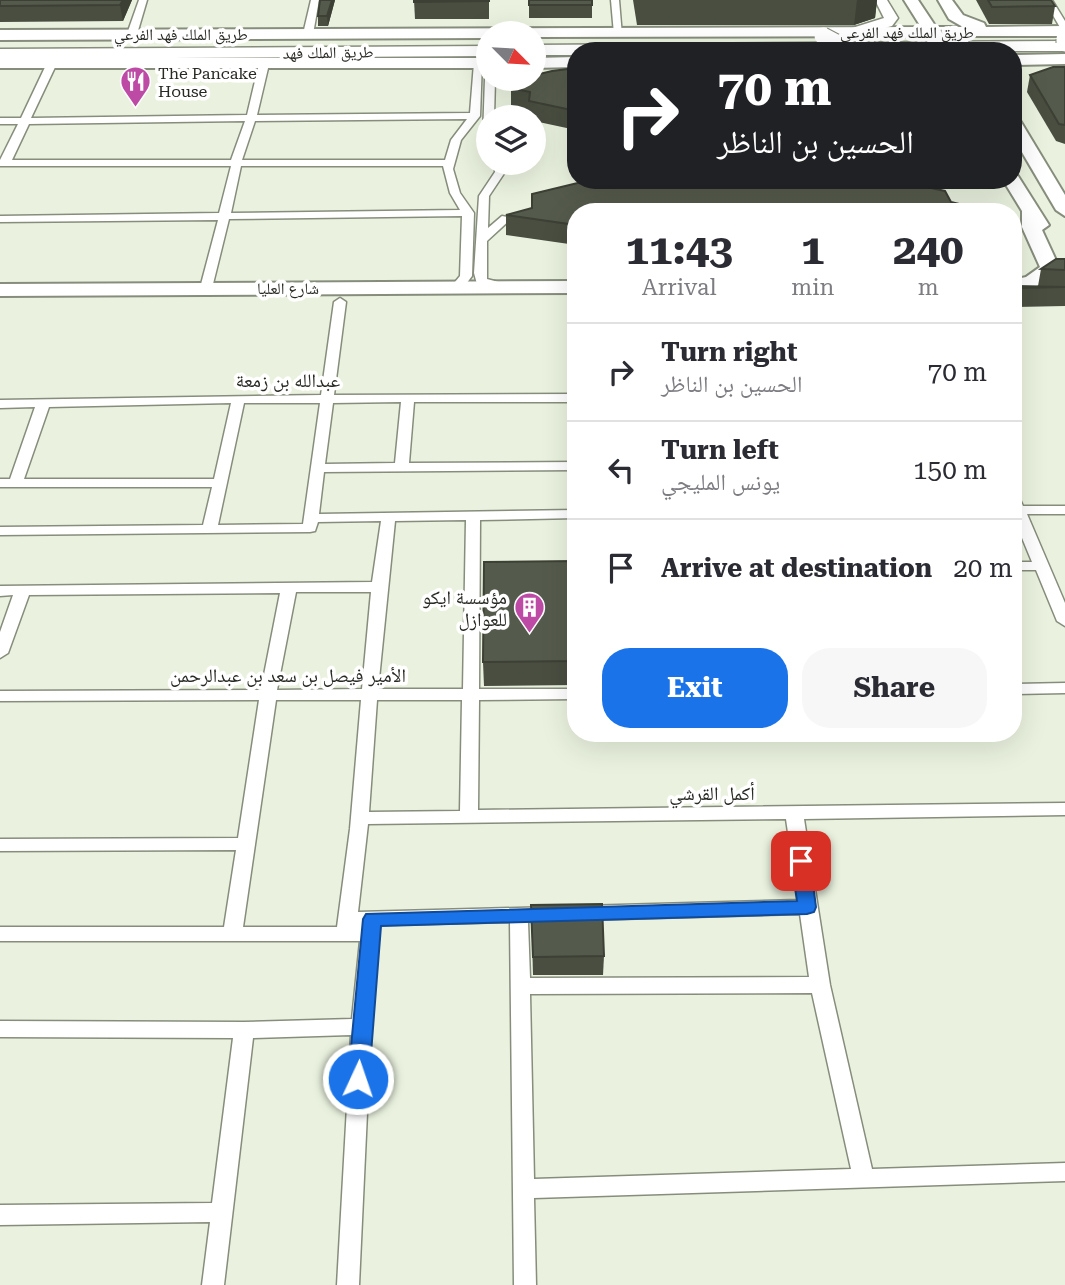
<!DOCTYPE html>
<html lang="en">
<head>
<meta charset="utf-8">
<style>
  :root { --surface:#fff; --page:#f7f7f7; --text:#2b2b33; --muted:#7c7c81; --line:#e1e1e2; --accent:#1a73e8 }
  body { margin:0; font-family:"Roboto Serif","Noto Naskh Arabic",serif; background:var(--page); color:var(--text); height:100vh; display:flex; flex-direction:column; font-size:26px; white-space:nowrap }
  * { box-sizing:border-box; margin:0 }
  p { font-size:23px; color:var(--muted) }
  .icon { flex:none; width:38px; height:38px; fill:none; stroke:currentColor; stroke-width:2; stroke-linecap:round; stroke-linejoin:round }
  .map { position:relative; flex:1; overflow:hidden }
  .drawer { position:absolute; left:567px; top:203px; width:455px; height:539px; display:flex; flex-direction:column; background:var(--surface); border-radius:28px; box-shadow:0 7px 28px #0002 }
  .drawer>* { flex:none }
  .hud { position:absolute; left:567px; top:42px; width:455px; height:147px; border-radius:28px; box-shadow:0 7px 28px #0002; background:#202124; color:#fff; overflow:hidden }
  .needle { width:46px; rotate:114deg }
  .fabs { position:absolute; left:476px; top:21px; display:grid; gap:14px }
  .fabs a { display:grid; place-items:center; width:70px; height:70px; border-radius:50%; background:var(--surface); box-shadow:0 7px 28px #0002; font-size:35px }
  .pin { position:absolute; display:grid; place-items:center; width:60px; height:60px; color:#fff; margin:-30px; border-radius:14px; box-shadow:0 4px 10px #0006 }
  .me { position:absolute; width:77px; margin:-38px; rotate:3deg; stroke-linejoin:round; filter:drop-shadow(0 0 5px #0008) }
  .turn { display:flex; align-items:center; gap:24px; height:147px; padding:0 35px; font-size:32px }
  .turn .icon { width:91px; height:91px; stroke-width:2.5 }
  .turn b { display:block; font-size:49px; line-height:60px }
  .eta { display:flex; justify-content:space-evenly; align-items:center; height:119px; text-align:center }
  .eta b { font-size:42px; font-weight:700; line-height:49px }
  .button { display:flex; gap:14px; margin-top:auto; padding:14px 35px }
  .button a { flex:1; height:80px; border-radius:28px; background:var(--accent); color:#fff; font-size:28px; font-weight:700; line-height:80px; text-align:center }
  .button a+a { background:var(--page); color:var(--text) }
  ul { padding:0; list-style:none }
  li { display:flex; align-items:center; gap:21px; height:98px; padding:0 35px; border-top:2px solid var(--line) }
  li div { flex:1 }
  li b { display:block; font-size:26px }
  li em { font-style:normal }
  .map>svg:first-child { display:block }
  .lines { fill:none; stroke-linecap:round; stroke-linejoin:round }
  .street-casing { stroke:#868d7c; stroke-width:3 }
  .secondary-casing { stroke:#868d7c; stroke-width:3 }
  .primary-casing { stroke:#868d7c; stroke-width:4 }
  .highway-casing { stroke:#868d7c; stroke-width:3 }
  .street { fill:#fff; fill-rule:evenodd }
  .secondary { fill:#fff; fill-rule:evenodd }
  .primary { fill:#fff; fill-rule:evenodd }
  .highway { fill:#fff; fill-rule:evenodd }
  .primary-bridge-casing { stroke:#868d7c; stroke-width:19; stroke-linecap:butt }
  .primary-bridge { stroke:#fff; stroke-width:17 }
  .wall { fill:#494e41 }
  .shaded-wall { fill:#3c4035 }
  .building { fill:#555b4c; stroke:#3c4035; stroke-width:2 }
  .route { fill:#1a73e8; stroke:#114b97; stroke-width:2 }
  .labels { text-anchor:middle; stroke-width:7; stroke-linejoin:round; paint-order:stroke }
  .far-street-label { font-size:16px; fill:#272923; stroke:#fff }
  .far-poi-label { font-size:16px; fill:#272923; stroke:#fff; text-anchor:start }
  .street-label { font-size:19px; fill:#272923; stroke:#fff }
  .poi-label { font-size:19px; fill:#272923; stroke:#fff; text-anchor:end }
</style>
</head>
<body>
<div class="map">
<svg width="1065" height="1285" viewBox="0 0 1065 1285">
  <rect width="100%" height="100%" fill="#eaf2df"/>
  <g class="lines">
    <defs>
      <g id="street">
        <polygon points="139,0 147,0 137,34 132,37 127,34"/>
        <polygon points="311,0 319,0 313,34 308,37 303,34"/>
        <polygon points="611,0 619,0 622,36 614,34"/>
        <polygon points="1044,0 1052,0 1065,21 1065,29 1061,29"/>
        <path d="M52 60 57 63 31 118 247 115 259 64 264 61 269 64 257 115 470 113 474 63 482 61 480 116 461 140 453 169 460 193 474 213 472 276 463 288 444 291 438 287 455 282 460 276 462 216 229 219 212 288 206 292 200 288 218 220 0 222V216L219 213 231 166H0V160L18 124H0V118H21L47 63ZM467 119 451 140 445 160H242L255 121ZM245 121 231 160H12L29 124ZM241 166H443L450 193 460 210 231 213Z"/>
        <polygon points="488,77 488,79 495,79 494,117 488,117 488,139 483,136 485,79"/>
        <polygon points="495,163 505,163 505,172 489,196 488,228 502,216 512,218 487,241 487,279 506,284 506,290 502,291 477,284 474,273 479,196 495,172"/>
        <polygon points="980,180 990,180 991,183 986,186"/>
        <path d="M340 298 346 302 334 395 576 394V402H414L409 463 576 462V470L324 472 319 514 576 510V518L480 520 479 689H576V699L479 700 478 810 1065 803V815L804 819 830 985 872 1169 1065 1163V1181L534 1198 536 1285H514L510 922 380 925 371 1027 359 1285H337L351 1035 253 1038 224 1285H202L210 1222 0 1225V1205L212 1203 233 1038 0 1037V1021L244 1022 352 1019 360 941H0V927H224L236 850 0 851V839L238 838 259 700 0 701V691L261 690 280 593 29 595 8 653 0 658V632L13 595 0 596V586L372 582 381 521 318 522 315 531 310 532 0 535V527L203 525 212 487H0V479H10L35 407 0 408V400L321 395 334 302ZM401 402 395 463 325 464 333 403ZM231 403 214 479H24L49 407ZM244 403H320L303 524 218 525ZM466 520 463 689H378L395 521ZM296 592H371L362 689 277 690ZM276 700H361L350 829 337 927H243ZM377 700H462L460 811 369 812ZM786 819 798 900 582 906 575 908 573 913 575 918 582 920 800 914 809 977 530 978 528 922 560 919 562 914 560 909 553 907 358 912 368 824ZM812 993 851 1169 534 1179 530 994Z"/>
        <polygon points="1013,494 1018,495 1023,506 1065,506 1065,514 1027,514 1065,603 1065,626 1057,621 1036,570 1013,570 1013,562 1032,562 1013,516"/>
        <polygon points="1065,683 1065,693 1013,694 1013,684"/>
      </g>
      <polygon id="secondary" points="875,0 887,0 898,18 892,26 854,36 849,35 849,29 884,18"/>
      <g id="primary">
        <polygon points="904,0 918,0 936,27 963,27 949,19 938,0 952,0 963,15 984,23 986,27 1065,26 1065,36 939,36 933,39 927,36 534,37 534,33 488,33 488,38 0,40 0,30 921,27"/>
        <polygon points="1065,54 1065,64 1013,65 1013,55"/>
        <polygon points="576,57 576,67 534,68 534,58"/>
        <rect x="0" y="58" width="488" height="10"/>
        <polygon points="1013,117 1021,122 1065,195 1065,216 1056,210 1013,137"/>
        <polygon points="1013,175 1018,176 1049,225 1042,230 1060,269 1040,285 1013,292 1013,280 1026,277 1040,267 1022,227 1022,211 1003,180 1013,180"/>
        <polygon points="576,281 576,293 0,296 0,284"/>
      </g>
      <g id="highway">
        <polygon points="1065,41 1065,51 576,51 576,55 534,55 534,45"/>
        <polygon points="488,46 488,56 0,59 0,49"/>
      </g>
    </defs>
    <use href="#street" class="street-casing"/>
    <use href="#secondary" class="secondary-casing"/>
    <use href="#primary" class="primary-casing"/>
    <use href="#highway" class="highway-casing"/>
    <use href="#street" class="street"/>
    <use href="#secondary" class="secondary"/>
    <use href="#primary" class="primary"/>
    <use href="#highway" class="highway"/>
    <defs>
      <g id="primary-bridge">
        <polyline points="933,34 942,51"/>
        <polyline points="954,34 964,51"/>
        <polyline points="823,36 840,45 838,51"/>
        <polyline points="1065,39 1065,43"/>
      </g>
    </defs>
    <use href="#primary-bridge" class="primary-bridge-casing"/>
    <use href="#primary-bridge" class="primary-bridge"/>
  </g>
  <g class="wall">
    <polygon points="0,0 132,0 123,21 0,22"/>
    <polygon points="320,0 335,0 328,26 318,26 318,16"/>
    <polygon points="414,0 489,0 489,19 415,19"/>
    <rect x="529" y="0" width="63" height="18"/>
    <polygon points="633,0 877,0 875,18 854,25 637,25"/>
    <polygon points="976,0 1051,0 1055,6 1052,24 989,24"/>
    <polygon points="1065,67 1065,144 1056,141 1027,92 1030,75"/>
    <polygon points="576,68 576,130 534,121 534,117 529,117 529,110 511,106 511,88"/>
    <polygon points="951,202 984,210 983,212 576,212 576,245 506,235 506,215 532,208"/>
    <polygon points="1065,259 1065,306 1013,307 1013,260 1015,286 1038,286 1041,269"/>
    <polygon points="576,561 576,685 484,686 483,662"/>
    <polygon points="531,905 604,956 603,975 533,975"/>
  </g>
  <g class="shaded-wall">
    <polygon points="123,0 132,0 123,21 120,5"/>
    <polygon points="332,0 335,0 328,26 327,16"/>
    <polygon points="857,0 877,0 875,18 854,25"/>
  </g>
  <g class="building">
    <polygon points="0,0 123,0 120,5 0,6"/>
    <polygon points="320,0 332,0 327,16 318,16"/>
    <polygon points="414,0 489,0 489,1 414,2"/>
    <rect x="529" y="0" width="63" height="5"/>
    <polygon points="988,0 1051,0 1055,6 992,7"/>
    <polygon points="1053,67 1065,67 1065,125 1059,124 1030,75"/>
    <polygon points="576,68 576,111 529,101 530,92 511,88 528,79 534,79 535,75 552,71"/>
    <polygon points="590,180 894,180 945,191 951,202 984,210 972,212 576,212 576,225 506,215 532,208 532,194"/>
    <polygon points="1056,259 1065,259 1065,270 1041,269"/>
    <polygon points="1013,260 1015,286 1065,287 1013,288"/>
    <polygon points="576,561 576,661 483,662 484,562"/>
    <polygon points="602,904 604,956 533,957 531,905"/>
  </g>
  <polygon class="route" points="801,854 807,856 810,861 816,907 814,912 807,914 381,926 369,1079 366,1084 358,1087 351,1084 348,1079 363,919 366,914 797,901 791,861 794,856"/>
  <defs>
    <symbol id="restaurant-pin" viewBox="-11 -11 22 30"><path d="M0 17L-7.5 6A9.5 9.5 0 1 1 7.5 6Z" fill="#bd4ba6" stroke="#fff"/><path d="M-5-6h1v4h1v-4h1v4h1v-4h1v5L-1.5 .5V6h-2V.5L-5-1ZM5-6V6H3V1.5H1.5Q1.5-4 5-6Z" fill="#fff"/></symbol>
    <symbol id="building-pin" viewBox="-11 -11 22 30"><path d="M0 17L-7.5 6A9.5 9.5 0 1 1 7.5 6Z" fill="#bd4ba6" stroke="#fff"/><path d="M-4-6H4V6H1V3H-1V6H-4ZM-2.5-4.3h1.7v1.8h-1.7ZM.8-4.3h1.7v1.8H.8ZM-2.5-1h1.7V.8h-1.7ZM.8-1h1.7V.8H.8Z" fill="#fff"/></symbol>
  </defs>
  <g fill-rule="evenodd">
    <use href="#restaurant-pin" x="118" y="64" width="35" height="47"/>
    <use href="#building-pin" x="512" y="590" width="35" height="47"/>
  </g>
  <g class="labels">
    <g class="far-street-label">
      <text x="907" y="38">طريق الملك فهد الفرعي</text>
      <text x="181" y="40">طريق الملك فهد الفرعي</text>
      <text transform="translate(328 52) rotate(-1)" y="6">طريق الملك فهد</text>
      <text x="288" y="294">شارع العليا</text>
    </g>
    <g class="far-poi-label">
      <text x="158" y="79">The Pancake<tspan x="158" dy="18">House</tspan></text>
    </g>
    <g class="street-label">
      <text x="288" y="387">عبدالله بن زمعة</text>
      <text x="288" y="682">الأمير فيصل بن سعد بن عبدالرحمن</text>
      <text x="712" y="800">أكمل القرشي</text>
    </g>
    <g class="poi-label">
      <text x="507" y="604">مؤسسة ايكو<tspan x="507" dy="22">للعوازل</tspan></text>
    </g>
  </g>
</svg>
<div class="fabs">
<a><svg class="needle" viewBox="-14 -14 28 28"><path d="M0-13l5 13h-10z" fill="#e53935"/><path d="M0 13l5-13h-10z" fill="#7c7c81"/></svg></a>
<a><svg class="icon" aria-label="layers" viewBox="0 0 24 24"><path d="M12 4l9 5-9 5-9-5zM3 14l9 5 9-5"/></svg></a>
</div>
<div class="pin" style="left:801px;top:861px;background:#d93025"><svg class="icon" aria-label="arrive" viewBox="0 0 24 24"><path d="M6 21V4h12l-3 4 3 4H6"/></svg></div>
<svg class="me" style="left:358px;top:1079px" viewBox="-20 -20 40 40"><circle r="17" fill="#1a73e8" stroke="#fff" stroke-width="3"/><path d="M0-11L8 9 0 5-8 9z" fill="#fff"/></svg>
<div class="hud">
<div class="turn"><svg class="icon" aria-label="right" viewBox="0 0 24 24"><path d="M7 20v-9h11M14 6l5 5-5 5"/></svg><div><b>70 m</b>الحسين بن الناظر</div></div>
</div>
<section class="drawer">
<div class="eta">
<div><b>11:43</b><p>Arrival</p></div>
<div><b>1</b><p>min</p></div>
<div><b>240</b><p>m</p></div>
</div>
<ul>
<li><svg class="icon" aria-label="right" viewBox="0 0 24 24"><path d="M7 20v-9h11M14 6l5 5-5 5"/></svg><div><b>Turn right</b><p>الحسين بن الناظر</p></div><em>70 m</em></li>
<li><svg class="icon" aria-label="left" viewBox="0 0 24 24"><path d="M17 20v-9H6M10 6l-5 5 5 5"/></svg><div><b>Turn left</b><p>يونس المليجي</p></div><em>150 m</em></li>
<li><svg class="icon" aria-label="arrive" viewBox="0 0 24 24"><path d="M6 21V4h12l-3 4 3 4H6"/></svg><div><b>Arrive at destination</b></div><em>20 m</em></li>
</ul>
<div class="button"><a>Exit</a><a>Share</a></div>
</section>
</div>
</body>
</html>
